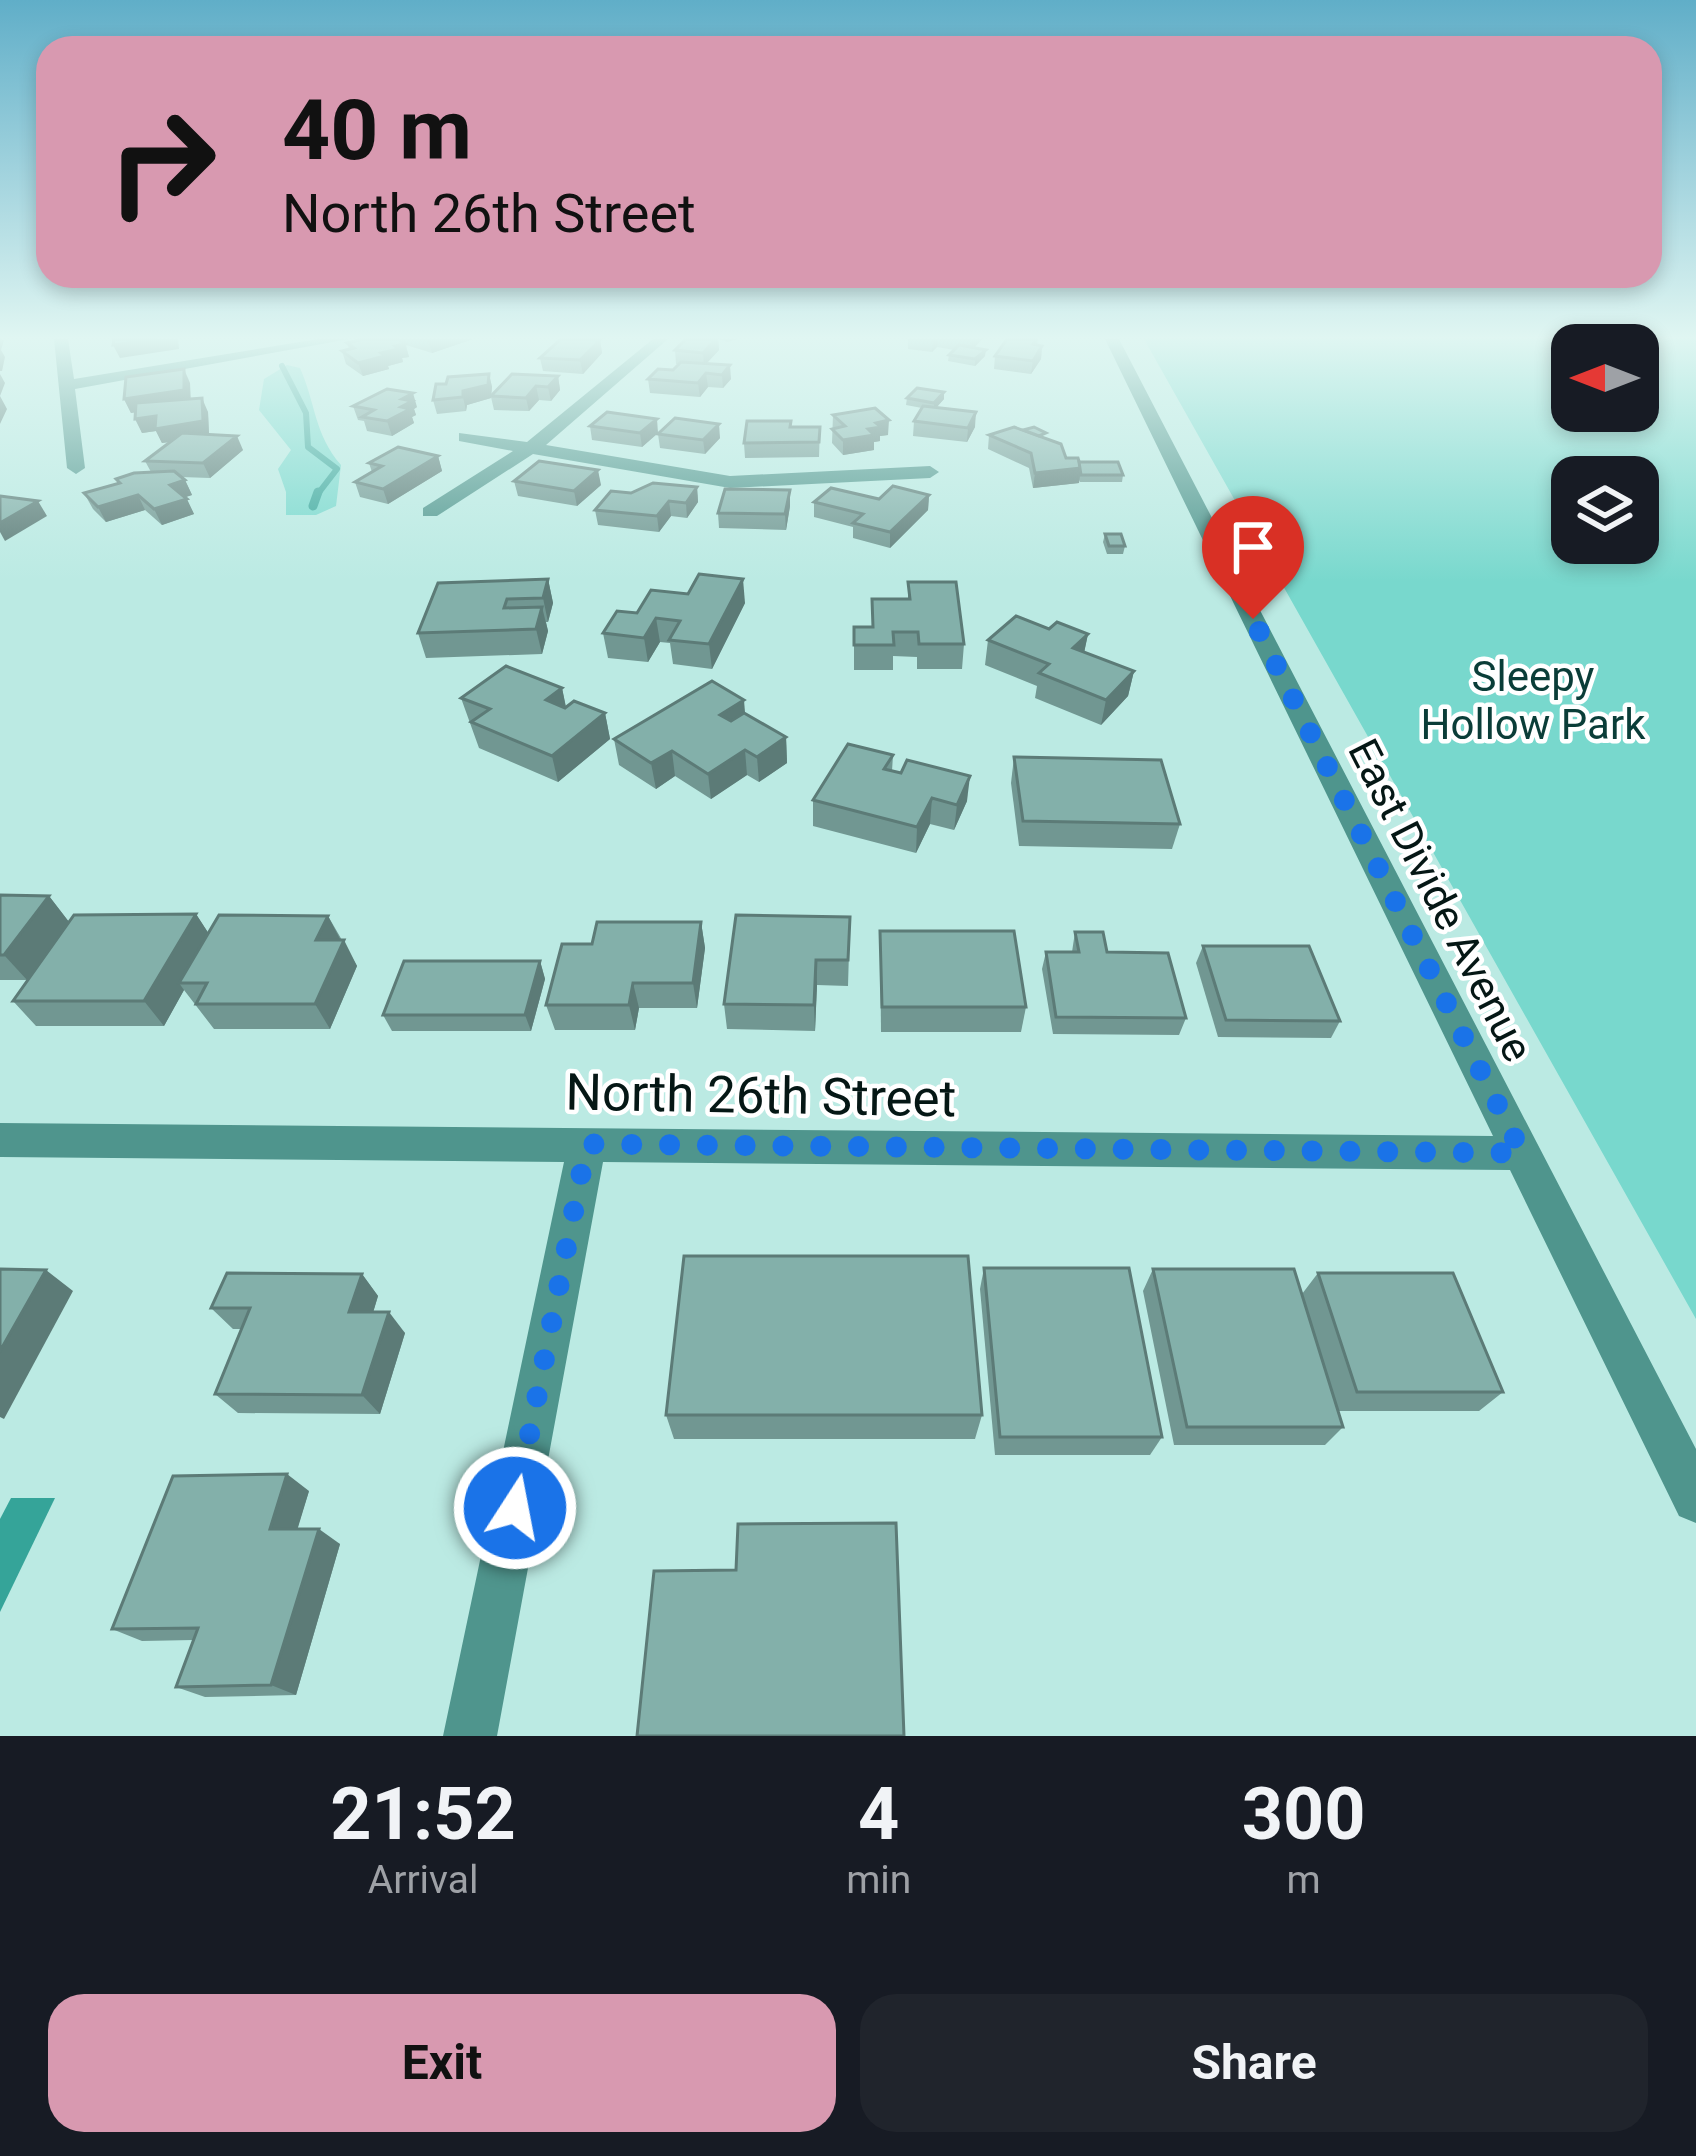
<!DOCTYPE html>
<html lang="en">
<head>
<meta charset="utf-8">
<style>
  :root { --surface:#171b24; --page:#20242c; --text:#f1f3f6; --muted:#9ea1a6; --accent:#d899b0 }
  body { margin:0; font-family:Roboto,sans-serif; background:var(--page); color:var(--text); height:100vh; display:flex; flex-direction:column; font-size:45px; white-space:nowrap }
  * { box-sizing:border-box; margin:0 }
  p { font-size:39px; color:var(--muted) }
  .icon { flex:none; width:66px; height:66px; fill:none; stroke:currentColor; stroke-width:2; stroke-linecap:round; stroke-linejoin:round }
  .map { position:relative; height:1736px; overflow:hidden }
  .sheet { display:flex; flex-direction:column; background:var(--surface); flex:1 }
  .sheet>* { flex:none }
  .banner { position:absolute; left:36px; top:36px; width:1626px; height:252px; border-radius:36px; box-shadow:0 6px 18px #0003; background:#d899b0; color:#111; overflow:hidden }
  .needle { width:78px; rotate:270deg }
  .fabs { position:absolute; left:1551px; top:324px; display:grid; gap:24px }
  .fabs a { display:grid; place-items:center; width:108px; height:108px; border-radius:24px; background:var(--surface); box-shadow:0 6px 18px #0003; font-size:60px }
  .pin { position:absolute; display:grid; place-items:center; width:102px; height:102px; color:#fff; margin:-123px -51px; border-radius:50% 50% 50% 0; rotate:-45deg; box-shadow:0 0 12px #0007 }
  .pin .icon { rotate:45deg }
  .me { position:absolute; width:132px; margin:-66px; rotate:11deg; stroke-linejoin:round; filter:drop-shadow(0 0 9px #0008) }
  .turn { display:flex; align-items:center; gap:42px; height:252px; padding:0 48px; font-size:54px }
  .turn .icon { width:156px; height:156px; stroke-width:2.5 }
  .turn b { display:block; font-size:84px; line-height:102px }
  .eta { display:flex; justify-content:space-evenly; align-items:center; height:204px; text-align:center }
  .eta b { font-size:72px; font-weight:700; line-height:84px }
  .button { display:flex; gap:24px; margin-top:auto; padding:24px 48px }
  .button a { flex:1; height:138px; border-radius:36px; background:var(--accent); color:#111; font-size:48px; font-weight:700; line-height:138px; text-align:center }
  .button a+a { background:var(--page); color:var(--text) }
  .map>svg:first-child { display:block }
  .green { fill:#78d8cd; fill-rule:evenodd }
  .water { fill:#35a499 }
  .lines { fill:none; stroke-linecap:round; stroke-linejoin:round }
  .stream-far1 { stroke:#35a499; stroke-width:6 }
  .stream { stroke:#35a499; stroke-width:9 }
  .minor { fill:#4f958d; fill-rule:evenodd }
  .wall { fill:#719792 }
  .shaded-wall { fill:#5c7b77 }
  .building { fill:#83b0aa; stroke:#5c7b77; stroke-width:3 }
  .route { stroke:#1a73e8; stroke-width:21; stroke-dasharray:0 37.8 }
  .labels { text-anchor:middle; stroke-width:9; stroke-linejoin:round; paint-order:stroke }
  .park-label { font-size:42px; fill:#0a3d38; stroke:#fff }
  .street-label { font-size:42px; fill:#051715; stroke:#fff }
  .near-street-label { font-size:51px; fill:#051715; stroke:#fff }
</style>
</head>
<body>
<div class="map">
<svg width="1696" height="1736" viewBox="0 0 1696 1736">
  <rect width="100%" height="100%" fill="#bbeae3"/>
  <g class="green">
    <path d="M1144 339H1696V1319ZM1572 345H1638V411H1572ZM1572 477H1638V543H1572Z"/>
    <path d="M287 365 300 368C316 404 314 434 341 465L336 506 316 515H286V492L278 469 291 450 259 410 264 379Z"/>
  </g>
  <polygon class="water" points="11,1498 55,1498 0,1612 0,1519"/>
  <g class="lines">
    <polyline class="stream-far1" points="282,366 306,413 308,447 337,469 317,495"/>
    <polyline class="stream" points="313,506 318,492"/>
    <g class="minor">
      <polygon points="54,339 68,339 74,379 318,339 349,339 75,389 85,468 76,474 67,468"/>
      <polygon points="653,339 668,339 546,445 730,476 930,466 939,472 930,478 730,488 533,454 437,516 423,516 423,508 513,451 459,441 459,433 527,442"/>
      <polygon points="1105,339 1119,339 1696,1449 1696,1523 1679,1516 1510,1170 603,1162 497,1736 443,1736 564,1162 0,1157 0,1123 1493,1136"/>
    </g>
  </g>
  <g class="wall">
    <polygon points="400,339 473,339 432,353 406,345 409,357 402,358 403,362 388,366 389,369 363,376 346,364 342,351 349,349 347,343 400,340"/>
    <polygon points="686,339 738,339 728,342 718,339 719,350 706,364 731,379 723,388 708,387 700,397 650,393 648,379 673,370 679,364 676,364 675,350"/>
    <polygon points="908,339 982,339 974,348 985,356 975,366 948,361 949,355 954,350 937,347 932,352 908,349"/>
    <polygon points="1038,339 1037,345 1042,346 1041,359 1031,374 994,369 995,356"/>
    <polygon points="600,340 602,353 583,374 543,371 540,358"/>
    <polygon points="489,374 492,387 491,395 558,376 560,390 551,401 539,400 529,411 494,410 491,397 491,398 467,405 466,411 437,414 433,400 446,384"/>
    <polygon points="190,383 190,399 208,412 209,434 243,450 210,478 181,477 185,480 192,495 185,497 194,514 162,525 145,510 106,522 93,509 84,493 118,484 116,479 151,472 145,461 170,442 162,443 156,431 142,433 135,412 131,413 124,399"/>
    <polygon points="907,398 944,399 936,408 975,427 967,442 913,436 914,421 922,408 906,405"/>
    <polygon points="353,406 417,407 414,409 416,415 412,417 414,423 392,436 367,431 364,421 358,420"/>
    <polygon points="833,415 888,435 880,436 880,441 874,442 874,450 843,455 832,443"/>
    <polygon points="590,426 658,433 642,447 592,440"/>
    <polygon points="791,427 820,427 819,457 745,458 744,443"/>
    <polygon points="658,434 720,438 705,454 660,448"/>
    <polygon points="989,435 1045,438 1066,458 1123,475 1122,482 1080,482 1079,480 1079,483 1033,488 1029,468 988,449"/>
    <polygon points="438,456 442,471 388,504 360,497 355,482 372,472 369,463"/>
    <polygon points="514,481 601,485 577,506 518,496"/>
    <polygon points="697,487 698,502 687,518 671,516 659,532 598,525 595,510 631,493"/>
    <polygon points="790,490 790,506 786,530 719,528 718,513"/>
    <polygon points="929,495 928,510 890,548 853,538 853,527 814,517 814,502"/>
    <polygon points="1105,534 1125,546 1123,554 1107,554 1103,542"/>
    <polygon points="548,579 553,603 548,622 546,622 548,631 542,654 426,658 418,633"/>
    <polygon points="908,582 964,644 962,669 917,669 917,657 893,656 893,670 854,670 854,627 872,627 908,599"/>
    <polygon points="745,603 712,669 673,664 670,643 660,642 648,662 608,658 603,633 637,613"/>
    <polygon points="1088,634 1084,652 1134,671 1128,696 1101,725 1035,698 1037,686 985,665 988,640"/>
    <polygon points="562,688 566,707 605,713 610,739 558,782 479,748 461,698"/>
    <polygon points="745,714 786,737 787,763 759,782 747,775 711,799 675,776 656,789 619,765 614,739"/>
    <polygon points="893,755 892,771 967,801 954,830 930,824 916,853 813,826 813,800"/>
    <polygon points="1014,757 1180,824 1172,849 1019,846 1011,783"/>
    <polygon points="0,895 49,896 69,922 196,914 208,933 328,916 357,966 330,1029 214,1029 184,990 164,1026 36,1026 13,1001 27,980 0,980"/>
    <polygon points="850,917 848,986 817,985 815,1031 727,1029 724,1004"/>
    <polygon points="701,922 705,948 697,1008 639,1008 635,1030 555,1030 546,1005 592,944"/>
    <polygon points="880,931 1026,1007 1021,1032 881,1032"/>
    <polygon points="1075,932 1186,1018 1179,1035 1053,1034 1042,969 1046,952 1072,952"/>
    <polygon points="1203,946 1340,1021 1331,1038 1218,1037 1196,963"/>
    <polygon points="540,961 545,979 531,1031 392,1031 383,1015"/>
    <polygon points="984,1268 1162,1437 1150,1455 995,1455 980,1289"/>
    <polygon points="1153,1269 1302,1294 1318,1273 1503,1392 1479,1411 1338,1411 1343,1427 1325,1445 1174,1445 1143,1291"/>
    <polygon points="362,1274 378,1296 373,1312 405,1333 380,1414 238,1413 215,1394 242,1329 233,1329 211,1308"/>
    <polygon points="666,1415 982,1415 975,1439 674,1439"/>
    <polygon points="309,1491 297,1529 340,1544 296,1695 205,1697 176,1687 193,1640 142,1641 112,1629"/>
  </g>
  <g class="shaded-wall">
    <polygon points="0,339 4,340 1,350 5,357 2,371 0,371"/>
    <polygon points="158,339 178,339 179,349 120,358 113,345"/>
    <polygon points="433,339 473,339 432,353 428,340"/>
    <polygon points="716,339 718,339 719,350 704,366 703,353"/>
    <polygon points="933,339 938,339 937,347 932,352"/>
    <polygon points="971,339 982,339 970,352"/>
    <polygon points="600,340 602,353 583,374 580,360"/>
    <polygon points="405,344 409,357 402,358 403,362 388,366 389,369 363,376 358,363 395,346"/>
    <polygon points="1042,346 1041,359 1031,374 1033,361"/>
    <polygon points="986,350 985,356 975,366 975,359"/>
    <polygon points="730,365 731,379 723,388 722,375"/>
    <polygon points="184,369 190,383 191,404 131,413 124,399"/>
    <polygon points="706,373 708,387 700,397 698,383"/>
    <polygon points="0,374 5,383 0,396"/>
    <polygon points="489,374 492,387 491,398 467,405 466,411 463,397 463,391"/>
    <polygon points="558,376 560,390 551,401 548,387"/>
    <polygon points="536,386 539,400 529,411 526,398"/>
    <polygon points="944,392 944,399 934,410 934,403"/>
    <polygon points="413,393 417,407 414,409 416,415 412,417 414,423 392,436 387,421 402,399"/>
    <polygon points="0,396 7,409 0,424"/>
    <polygon points="202,398 208,412 209,436 162,443 156,431 142,433 135,419"/>
    <polygon points="976,412 975,427 967,442 968,428"/>
    <polygon points="657,419 658,433 642,447 640,433"/>
    <polygon points="889,420 888,435 880,436 880,441 874,442 874,450 843,455 843,440 868,429 876,423"/>
    <polygon points="719,424 720,438 705,454 703,440"/>
    <polygon points="237,436 243,450 210,478 203,463"/>
    <polygon points="438,456 442,471 388,504 383,489"/>
    <polygon points="1081,468 1079,483 1033,488 1035,473"/>
    <polygon points="598,470 601,485 577,506 574,491"/>
    <polygon points="185,480 192,495 177,500 170,485"/>
    <polygon points="697,487 698,502 687,518 686,503"/>
    <polygon points="790,490 790,506 786,530 785,514"/>
    <polygon points="138,495 145,510 106,522 98,507"/>
    <polygon points="929,495 928,510 890,548 890,532"/>
    <polygon points="187,499 194,514 162,525 154,509"/>
    <polygon points="38,501 47,516 5,541 0,532 0,523"/>
    <polygon points="669,501 671,516 659,532 657,516"/>
    <polygon points="548,579 553,603 548,622 543,598"/>
    <polygon points="743,579 745,603 712,669 709,644"/>
    <polygon points="542,607 548,631 542,654 536,629"/>
    <polygon points="656,618 660,642 648,662 644,638"/>
    <polygon points="1088,634 1083,658 1073,648"/>
    <polygon points="1134,671 1128,696 1101,725 1106,700"/>
    <polygon points="562,688 567,713 546,700"/>
    <polygon points="744,700 746,725 722,740 720,715"/>
    <polygon points="605,713 610,739 558,782 552,756"/>
    <polygon points="786,737 787,763 759,782 757,757"/>
    <polygon points="745,750 747,775 711,799 708,774"/>
    <polygon points="672,751 675,776 656,789 651,763"/>
    <polygon points="970,776 967,801 954,830 957,805"/>
    <polygon points="932,798 930,824 916,853 917,827"/>
    <polygon points="49,896 69,922 27,980 4,955"/>
    <polygon points="196,914 213,940 179,983 184,990 164,1026 144,1001"/>
    <polygon points="328,916 341,941 316,940"/>
    <polygon points="701,922 705,948 697,1008 693,983"/>
    <polygon points="344,940 357,966 330,1029 315,1004"/>
    <polygon points="816,960 817,985 815,1031 814,1005"/>
    <polygon points="540,961 545,979 531,1031 525,1015"/>
    <polygon points="633,983 639,1008 635,1030 629,1005"/>
    <polygon points="46,1270 73,1291 4,1419 0,1417 0,1351"/>
    <polygon points="362,1274 378,1296 367,1333 349,1312"/>
    <polygon points="389,1312 405,1333 380,1414 362,1395"/>
    <polygon points="287,1474 309,1491 293,1544 270,1529"/>
    <polygon points="319,1529 340,1544 296,1695 271,1685"/>
  </g>
  <g class="building">
    <polygon points="114,339 158,339 113,345"/>
    <polygon points="364,339 398,339 405,344 395,346 399,349 381,353 385,356 358,363 342,351 354,348 347,343"/>
    <polygon points="561,339 571,339 600,340 580,360 540,358"/>
    <polygon points="686,339 716,339 703,353 675,350"/>
    <polygon points="1007,339 1036,339 1033,344 1042,346 1033,361 995,356"/>
    <polygon points="959,345 986,350 975,359 949,355"/>
    <polygon points="681,362 730,365 722,375 706,373 698,383 648,379 658,369 673,370"/>
    <polygon points="184,369 184,390 124,399 126,377"/>
    <polygon points="489,374 488,385 463,391 463,397 433,400 436,384 446,384 448,377"/>
    <polygon points="512,374 558,376 548,387 536,386 526,398 491,396"/>
    <polygon points="917,388 944,392 934,403 907,398"/>
    <polygon points="387,389 413,393 402,399 412,401 401,407 410,409 387,421 362,417 374,410 353,406"/>
    <polygon points="202,398 203,421 155,429 156,416 135,419 136,403"/>
    <polygon points="923,406 976,412 968,428 914,421"/>
    <polygon points="875,408 889,420 876,423 881,427 868,429 874,435 843,440 832,429 845,426 833,415"/>
    <polygon points="607,412 657,419 640,433 590,426"/>
    <polygon points="675,418 719,424 703,440 658,434"/>
    <polygon points="747,421 791,421 790,427 820,427 819,442 744,443"/>
    <polygon points="1014,427 1061,444 1066,458 1078,458 1081,468 1035,473 1031,453 989,435"/>
    <polygon points="1034,427 1046,433 1039,436 1023,430"/>
    <polygon points="182,433 237,436 203,463 145,461"/>
    <polygon points="398,447 438,456 383,489 355,482 382,466 369,463"/>
    <polygon points="539,461 598,470 574,491 514,481"/>
    <polygon points="1079,462 1118,462 1123,475 1081,475"/>
    <polygon points="174,471 185,480 170,485 187,499 154,509 138,495 98,507 84,493 120,483 116,479 134,473"/>
    <polygon points="653,483 697,487 686,503 669,501 657,516 595,510 611,491 631,493"/>
    <polygon points="893,486 929,495 890,532 853,523 863,514 814,502 831,488 879,499"/>
    <polygon points="725,489 790,490 785,514 718,513"/>
    <polygon points="0,496 38,501 0,523"/>
    <polygon points="1105,534 1121,534 1125,546 1109,546"/>
    <polygon points="699,574 743,579 709,644 669,640 680,621 656,618 644,638 603,633 617,611 637,613 651,590 688,594"/>
    <polygon points="548,579 543,598 507,599 504,608 542,607 536,629 418,633 438,583"/>
    <polygon points="908,582 956,582 964,644 919,644 918,632 893,632 894,645 854,645 854,627 873,627 872,599 910,599"/>
    <polygon points="1016,616 1049,629 1057,622 1088,634 1073,648 1134,671 1106,700 1039,673 1049,664 988,640"/>
    <polygon points="506,666 562,688 546,700 565,708 574,701 605,713 552,756 471,722 490,709 461,698"/>
    <polygon points="712,681 744,700 720,715 731,721 744,713 786,737 757,757 745,750 708,774 672,751 651,763 614,739"/>
    <polygon points="848,744 893,755 884,769 901,773 907,760 970,776 957,805 932,798 917,827 813,800"/>
    <polygon points="1014,757 1161,760 1180,824 1023,821"/>
    <polygon points="0,895 49,896 4,955 0,955"/>
    <polygon points="196,914 144,1001 13,1001 74,915"/>
    <polygon points="219,915 328,916 316,940 344,940 315,1004 196,1004 207,983 179,983"/>
    <polygon points="736,915 850,917 848,960 816,960 814,1005 724,1004"/>
    <polygon points="597,922 701,922 693,983 633,983 629,1005 546,1005 562,944 592,944"/>
    <polygon points="880,931 1014,931 1026,1007 882,1007"/>
    <polygon points="1075,932 1103,932 1107,952 1168,953 1186,1018 1056,1017 1046,952 1079,952"/>
    <polygon points="1203,946 1309,946 1340,1021 1226,1020"/>
    <polygon points="404,961 540,961 525,1015 383,1015"/>
    <polygon points="684,1256 968,1256 982,1415 666,1415"/>
    <polygon points="984,1268 1129,1268 1162,1437 1000,1437"/>
    <polygon points="0,1269 46,1270 0,1351"/>
    <polygon points="1153,1269 1294,1269 1343,1427 1187,1427"/>
    <polygon points="227,1273 362,1274 349,1312 389,1312 362,1395 215,1394 250,1308 211,1308"/>
    <polygon points="1318,1273 1453,1273 1503,1392 1357,1392"/>
    <polygon points="287,1474 270,1529 319,1529 271,1685 176,1687 198,1628 112,1629 173,1476"/>
    <polygon points="896,1523 904,1736 637,1736 654,1571 736,1570 738,1524"/>
  </g>
  <linearGradient id="sky" x2="0" y2="1"><stop stop-color="#60aec8"/><stop offset="0.58" stop-color="#e0f6f2"/><stop offset="1" stop-color="#e0f6f2" stop-opacity="0"/></linearGradient>
  <rect width="1696" height="582" fill="url(#sky)"/>
  <g class="lines">
    <polyline class="route" points="515,1508 587,1144 1522,1153 1253,619"/>
  </g>
  <g class="labels">
    <g class="park-label">
      <text x="1533" y="691">Sleepy<tspan x="1533" dy="48">Hollow Park</tspan></text>
    </g>
    <g class="street-label">
      <text transform="translate(1441 900) rotate(63)" y="15">East Divide Avenue</text>
    </g>
    <g class="near-street-label">
      <text transform="translate(761 1095) rotate(1)" y="18">North 26th Street</text>
    </g>
  </g>
</svg>
<div class="fabs">
<a><svg class="needle" viewBox="-14 -14 28 28"><path d="M0-13l5 13h-10z" fill="#e53935"/><path d="M0 13l5-13h-10z" fill="#9ea1a6"/></svg></a>
<a><svg class="icon" aria-label="layers" viewBox="0 0 24 24"><path d="M12 4l9 5-9 5-9-5zM3 14l9 5 9-5"/></svg></a>
</div>
<div class="pin" style="left:1253px;top:619px;background:#d93025"><svg class="icon" aria-label="arrive" viewBox="0 0 24 24"><path d="M6 21V4h12l-3 4 3 4H6"/></svg></div>
<svg class="me" style="left:515px;top:1508px" viewBox="-20 -20 40 40"><circle r="17" fill="#1a73e8" stroke="#fff" stroke-width="3"/><path d="M0-11L8 9 0 5-8 9z" fill="#fff"/></svg>
<div class="banner">
<div class="turn"><svg class="icon" aria-label="right" viewBox="0 0 24 24"><path d="M7 20v-9h11M14 6l5 5-5 5"/></svg><div><b>40 m</b>North 26th Street</div></div>
</div>
</div>
<section class="sheet">
<div class="eta">
<div><b>21:52</b><p>Arrival</p></div>
<div><b>4</b><p>min</p></div>
<div><b>300</b><p>m</p></div>
</div>
<div class="button"><a>Exit</a><a>Share</a></div>
</section>
</body>
</html>
